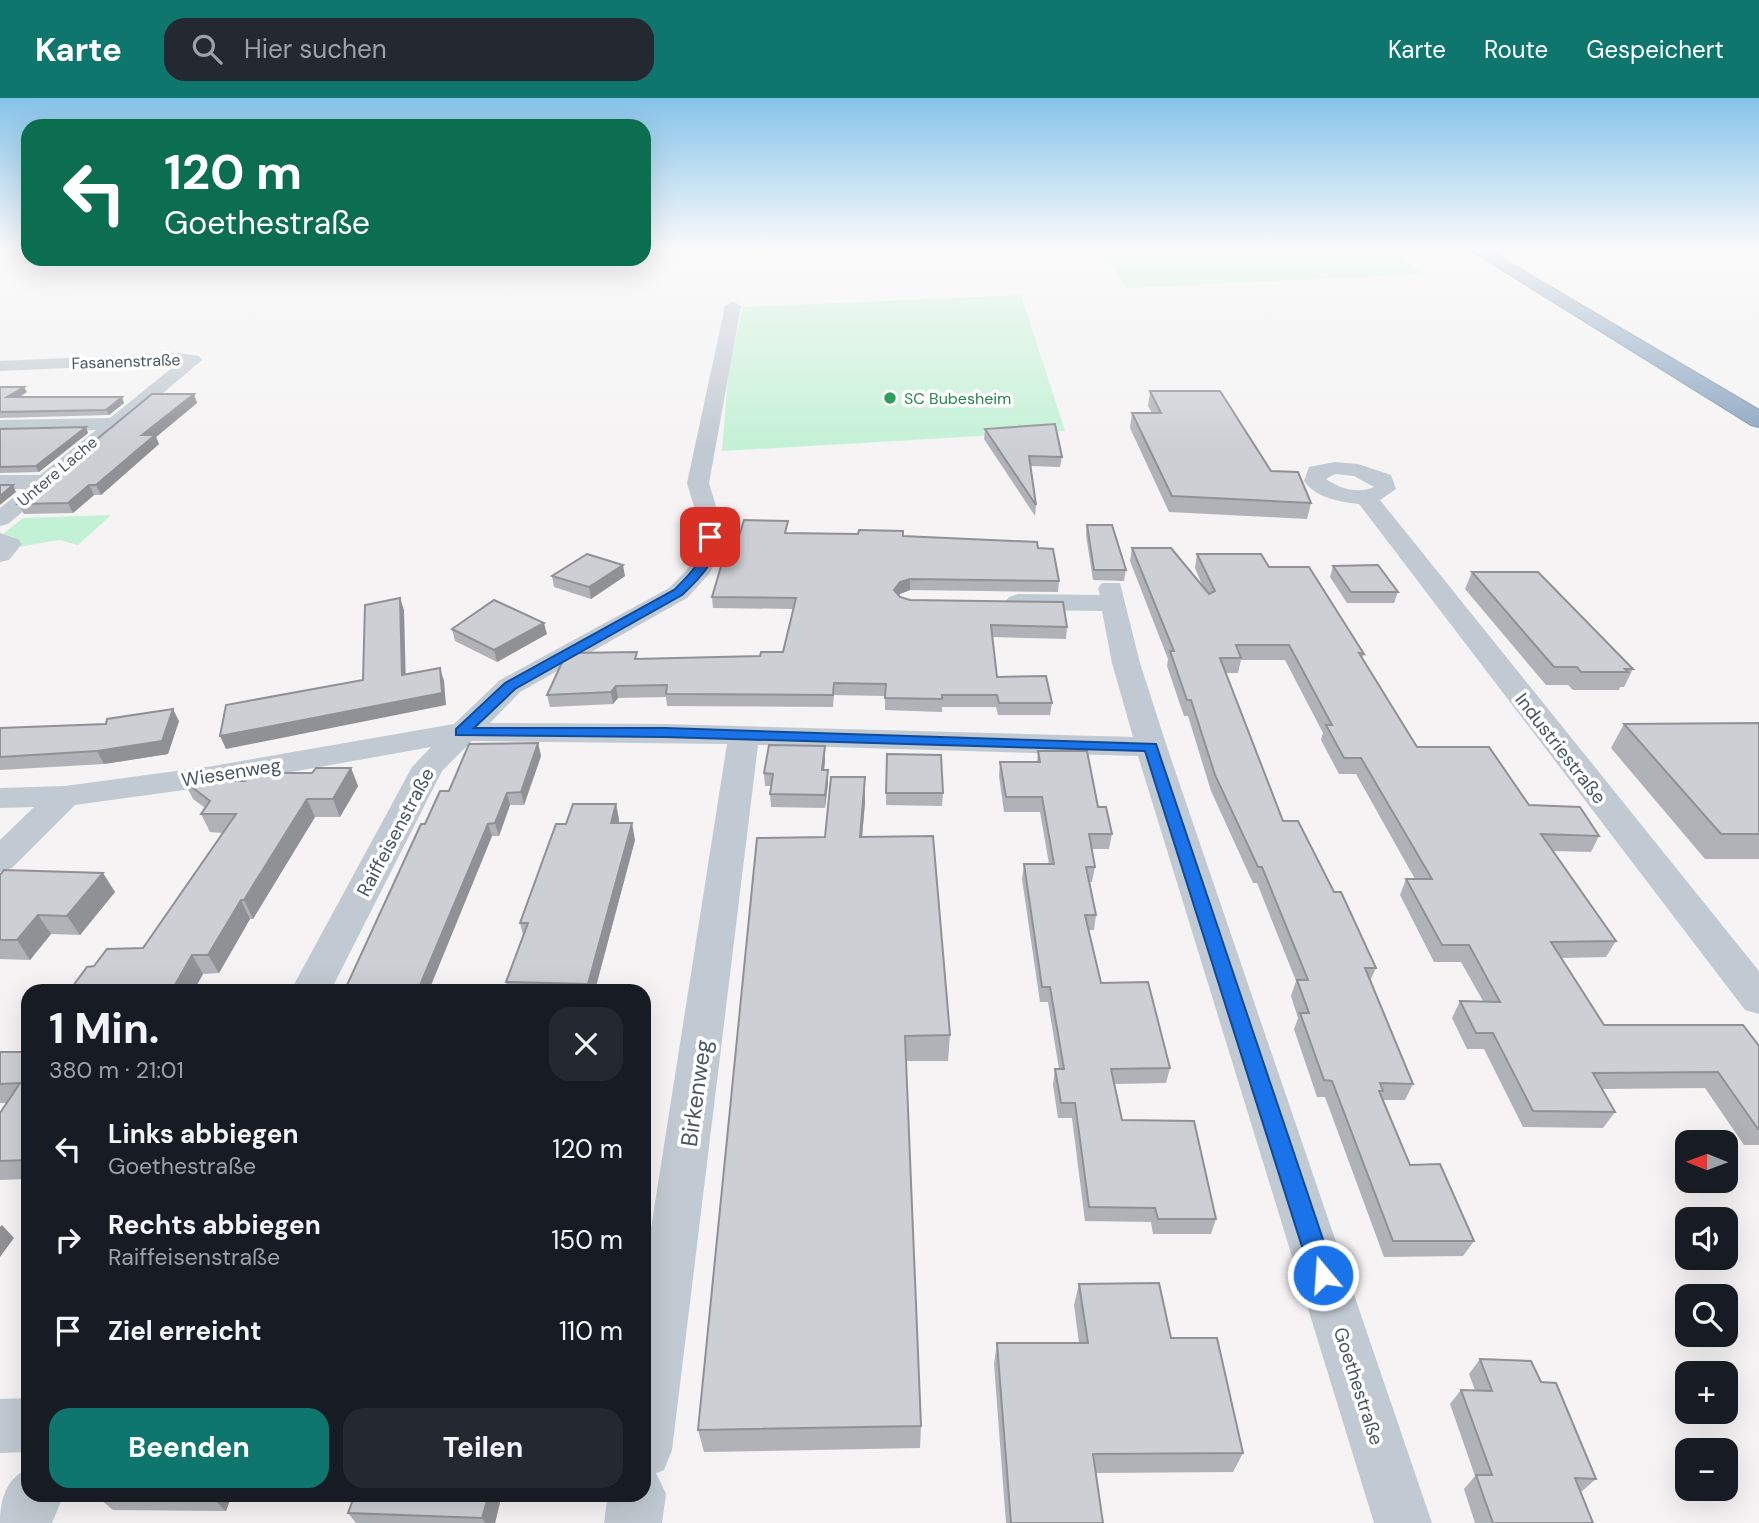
<!DOCTYPE html>
<html lang="de">
<head>
<meta charset="utf-8">
<style>
  :root { --surface:#171b24; --page:#242831; --text:#f1f3f6; --muted:#9ea1a6; --accent:#0f766e }
  body { margin:0; font-family:"DM Sans",sans-serif; background:var(--page); color:var(--text); height:100vh; display:flex; flex-direction:column; font-size:26px; white-space:nowrap }
  * { box-sizing:border-box; margin:0 }
  p { font-size:23px; color:var(--muted) }
  .icon { flex:none; width:38px; height:38px; fill:none; stroke:currentColor; stroke-width:2; stroke-linecap:round; stroke-linejoin:round }
  .map { position:relative; flex:1; overflow:hidden }
  .drawer { position:absolute; left:21px; top:886px; width:630px; height:518px; display:flex; flex-direction:column; background:var(--surface); border-radius:21px; box-shadow:0 7px 28px #0002 }
  .drawer>* { flex:none }
  .banner { position:absolute; left:21px; top:21px; width:630px; height:147px; border-radius:21px; box-shadow:0 7px 28px #0002; background:#0b6e4f; color:#fff; overflow:hidden }
  .needle { width:46px; rotate:271deg }
  .buttons { position:absolute; left:1675px; top:1032px; display:grid; gap:14px }
  .buttons a { display:grid; place-items:center; width:63px; height:63px; border-radius:14px; background:var(--surface); box-shadow:0 7px 28px #0002; font-size:35px }
  .pin { position:absolute; display:grid; place-items:center; width:60px; height:60px; color:#fff; margin:-30px; border-radius:14px; box-shadow:0 4px 10px #0006 }
  .me { position:absolute; width:77px; margin:-38px; rotate:342deg; stroke-linejoin:round; filter:drop-shadow(0 0 5px #0008) }
  .turn { display:flex; align-items:center; gap:24px; height:147px; padding:0 28px; font-size:32px }
  .turn .icon { width:91px; height:91px; stroke-width:2.5 }
  .turn b { display:block; font-size:49px; line-height:60px }
  .round { display:grid; place-items:center; flex:none; width:74px; height:74px; border-radius:21px; background:var(--page) }
  .overview { display:flex; align-items:center; justify-content:space-between; height:119px; padding:0 28px }
  h1 { font-size:42px; font-weight:700; line-height:52px }
  .cta { display:flex; gap:14px; margin-top:auto; padding:14px 28px }
  .cta a { flex:1; height:80px; border-radius:21px; background:var(--accent); color:#fff; font-size:28px; font-weight:700; line-height:80px; text-align:center }
  .cta a+a { background:var(--page); color:var(--text) }
  ul { padding:0; list-style:none }
  li { display:flex; align-items:center; gap:21px; height:91px; padding:0 28px }
  li div { flex:1 }
  li b { display:block; font-size:26px }
  li em { font-style:normal }
  header { display:flex; align-items:center; gap:42px; box-sizing:border-box; height:98px; padding:0 35px; background:var(--accent); color:#fff }
  header strong { font-size:33px }
  nav { display:flex; gap:38px; margin-inline-start:auto; font-size:24px }
  .search { width:490px; height:63px; background:var(--page); display:flex; align-items:center; gap:18px; box-sizing:border-box; padding:0 24px; border-radius:21px; color:var(--muted); font-size:26px }
  .map>svg:first-child { display:block }
  .green { fill:#c3f1d5 }
  .lines { fill:none; stroke-linecap:round; stroke-linejoin:round }
  .highway-casing { stroke:#7690ad; stroke-width:2 }
  .minor { fill:#c1cad2; fill-rule:evenodd }
  .highway { fill:#8ba5c1; fill-rule:evenodd }
  .wall { fill:#b0b2b7 }
  .shaded-wall { fill:#909195 }
  .building { fill:#cdcfd5; stroke:#909195; stroke-width:2 }
  .route { fill:#1a73e8; stroke:#114b97; stroke-width:2 }
  .leisure-dot { fill:#2e9e5b; stroke:#fff; stroke-width:2.5 }
  .labels { text-anchor:middle; stroke-width:7; stroke-linejoin:round; paint-order:stroke }
  .far-street-label { font-size:16px; fill:#4a5661; stroke:#fff }
  .far-leisure-label { font-size:16px; fill:#27864d; stroke:#fff; text-anchor:start }
  .street-label { font-size:19px; fill:#4a5661; stroke:#fff }
  .near-street-label { font-size:23px; fill:#4a5661; stroke:#fff }
</style>
</head>
<body>
<header>
<strong>Karte</strong>
<div class="search"><svg class="icon" aria-label="search" viewBox="0 0 24 24"><circle cx="10" cy="10" r="6"/><path d="M15 15l6 6"/></svg>Hier suchen</div>
<nav><a>Karte</a><a>Route</a><a>Gespeichert</a></nav>
</header>
<div class="map">
<svg width="1759" height="1425" viewBox="0 0 1759 1425">
  <rect width="100%" height="100%" fill="#f5f3f3"/>
  <g class="green">
    <polygon points="1099,150 1388,150 1424,176 1126,190"/>
    <polygon points="1021,197 1065,333 722,353 729,268 743,209"/>
    <polygon points="111,417 78,447 59,442 18,449 14,439 3,436 23,420"/>
  </g>
  <g class="lines">
    <defs>
      <polygon id="highway" points="1467,150 1485,150 1759,312 1759,329 1751,327"/>
    </defs>
    <use href="#highway" class="highway-casing"/>
    <g class="minor">
      <polygon points="733,203 741,208 709,385 718,415 723,450 709,476 687,500 520,594 490,625 665,626 1133,639 1112,565 1102,513 1018,512 1009,509 1005,504 1009,499 1018,496 1100,497 1098,490 1102,485 1120,485 1140,565 1167,649 1432,1425 1374,1425 1138,658 758,647 672,1352 664,1372 656,1375 666,1396 662,1425 604,1425 608,1396 644,1396 644,1175 727,646 472,643 442,673 331,892 291,892 412,669 431,649 213,688 75,707 12,770 0,774 0,742 34,709 0,710 0,690 65,688 213,668 454,626 500,582 669,490 687,472 699,450 696,415 687,385 725,208"/>
      <polygon points="178,255 199,258 202,262 8,426 0,428 0,410 24,391 0,391 0,377 40,377 96,332 0,334 0,322 110,320 178,265 0,273 0,263"/>
      <path d="M1335 364 1358 366 1391 377 1396 391 1380 402 1759 873V916L1745 912 1359 406C1340 404 1316 400 1304 383L1309 369ZM1335 376 1354 378 1374 389C1358 396 1340 391 1326 381Z"/>
      <polygon points="0,435 18,441 22,446 9,462 0,464"/>
      <polygon points="28,1300 28,1354 0,1355 0,1301"/>
      <path d="M28 1371V1396H64L52 1425H0C0 1402 6 1380 28 1371Z"/>
    </g>
    <use href="#highway" class="highway"/>
  </g>
  <g class="wall">
    <polygon points="0,289 27,294 19,299 124,305 109,317 0,320"/>
    <polygon points="1150,293 1271,373 1311,405 1307,421 1169,414 1130,330 1132,315 1152,315 1148,308"/>
    <polygon points="194,296 197,305 156,339 159,346 101,397 94,397 73,415 24,416 18,406"/>
    <polygon points="86,329 88,335 39,374 0,375 0,331"/>
    <polygon points="985,331 1062,359 1060,369 1030,368 1036,407 1035,418 984,341"/>
    <polygon points="1087,427 1126,472 1124,483 1093,482 1086,437"/>
    <polygon points="788,435 903,438 1038,450 1059,483 1058,494 910,492 900,496 899,497 900,499 910,502 1067,529 1066,541 992,539 997,579 1052,605 1050,617 998,617 996,609 942,609 942,614 885,612 885,598 834,597 833,609 667,608 666,599 618,600 613,606 550,609 547,597 638,561 760,558 783,554 793,511 713,510 712,499 739,438"/>
    <polygon points="1132,450 1203,489 1195,470 1197,456 1269,469 1364,556 1362,561 1417,649 1529,707 1599,738 1591,754 1553,753 1616,843 1606,859 1561,860 1604,927 1759,948 1759,1047 1744,1047 1705,990 1602,991 1615,1014 1603,1030 1523,1029 1484,951 1467,951 1452,920 1460,903 1483,903 1461,864 1434,864 1400,797 1406,781 1415,781 1356,676 1339,676 1321,642 1323,635 1285,562 1241,562 1238,575 1225,575 1283,723 1334,794 1376,870 1370,883 1413,986 1405,1002 1382,1002 1410,1067 1474,1143 1463,1158 1384,1159 1325,999 1317,999 1294,931 1298,920 1291,898 1296,883 1257,785 1253,785 1211,693 1188,618 1184,618 1167,568 1168,561 1130,463"/>
    <polygon points="1333,468 1398,494 1394,505 1347,505 1330,479"/>
    <polygon points="1472,474 1633,571 1624,589 1620,589 1619,592 1573,592 1568,587 1546,587 1465,491"/>
    <polygon points="552,478 625,478 591,501 554,489"/>
    <polygon points="452,531 547,536 497,564 455,543"/>
    <polygon points="179,623 168,656 104,666 0,672 0,630"/>
    <polygon points="1759,625 1759,761 1705,761 1611,650 1624,626"/>
    <polygon points="538,645 541,658 524,707 510,707 499,738 492,738 429,892 350,892 347,887 425,726 449,693"/>
    <polygon points="825,648 825,661 824,672 828,672 828,685 825,710 771,709 770,696 771,688 765,688 764,675"/>
    <polygon points="1038,653 1098,709 1112,736 1109,751 1091,751 1095,769 1092,784 1090,784 1096,817 1094,832 1088,832 1101,885 1170,970 1166,985 1115,986 1122,1022 1216,1121 1211,1136 1153,1136 1151,1124 1085,1123 1072,1020 1058,1020 1053,987 1055,971 1059,971 1048,904 1040,904 1022,781 1024,766 1049,766 1040,714 1004,714 999,678 1000,664 1037,664"/>
    <polygon points="887,656 943,695 942,708 886,707"/>
    <polygon points="351,670 358,688 340,719 315,719 253,821 250,821 219,875 203,876 194,892 70,892 94,868 143,850 223,735 210,734 201,716 205,710 193,701 184,683 245,683"/>
    <polygon points="865,704 862,739 950,937 948,963 906,963 921,1328 920,1350 704,1354 698,1332 825,739"/>
    <polygon points="616,706 619,722 619,725 635,742 595,892 508,892 506,884 523,837 520,825 566,726"/>
    <polygon points="0,777 115,794 80,837 51,836 30,862 0,861"/>
    <polygon points="28,952 28,1081 0,1082 0,1015 7,1005 0,1005 0,954 27,954"/>
    <polygon points="1079,1186 1171,1240 1243,1355 1233,1374 1096,1375 1103,1425 1006,1425 994,1266 997,1245 1079,1245 1074,1207"/>
    <polygon points="1480,1261 1541,1284 1596,1381 1581,1394 1593,1425 1475,1425 1464,1391 1475,1378 1450,1306 1461,1292 1475,1292 1469,1276"/>
    <polygon points="94,1396 232,1396 226,1413 113,1412"/>
    <polygon points="502,1396 495,1425 356,1425 348,1415"/>
  </g>
  <g class="shaded-wall">
    <polygon points="24,289 27,294 10,305 7,299"/>
    <polygon points="194,296 197,305 156,339 159,346 101,397 96,387 142,337"/>
    <polygon points="122,299 124,305 109,317 106,312"/>
    <polygon points="86,329 88,335 39,374 36,368"/>
    <polygon points="13,387 16,394 0,407 0,398"/>
    <polygon points="89,387 94,397 73,415 68,405"/>
    <polygon points="623,467 625,478 591,501 589,489"/>
    <polygon points="910,481 910,492 900,496 894,503 894,492 900,484"/>
    <polygon points="400,500 404,512 406,589 402,577"/>
    <polygon points="544,525 547,536 497,564 494,552"/>
    <polygon points="440,570 444,583 446,607 226,651 220,638"/>
    <polygon points="616,588 618,600 613,606 611,594"/>
    <polygon points="173,611 179,623 168,656 104,666 97,653"/>
    <polygon points="538,645 541,658 524,707 521,694"/>
    <polygon points="825,648 825,661 823,685 822,672"/>
    <polygon points="351,670 358,688 340,719 333,701"/>
    <polygon points="828,672 828,685 825,710 825,697"/>
    <polygon points="865,679 865,704 860,763 860,739"/>
    <polygon points="507,695 510,707 499,738 495,725"/>
    <polygon points="307,701 315,719 253,821 244,802"/>
    <polygon points="616,706 619,722 614,742 611,725"/>
    <polygon points="632,725 635,742 595,892 589,892 588,886"/>
    <polygon points="488,726 492,738 429,892 418,892"/>
    <polygon points="103,775 115,794 80,837 67,818"/>
    <polygon points="241,802 250,821 219,875 208,857"/>
    <polygon points="38,817 51,836 30,862 17,842"/>
    <polygon points="192,857 203,876 194,892 172,892"/>
    <polygon points="2,1127 14,1140 0,1159 0,1129"/>
    <polygon points="210,1396 232,1396 226,1413 209,1397"/>
    <polygon points="489,1396 502,1396 495,1425 485,1425 482,1420"/>
  </g>
  <g class="building">
    <polygon points="0,289 24,289 7,299 122,299 106,312 0,314"/>
    <polygon points="1150,293 1220,293 1271,373 1298,374 1311,405 1172,398 1132,315 1161,315"/>
    <polygon points="152,296 194,296 142,337 155,337 96,387 89,387 68,405 18,406"/>
    <polygon points="1055,326 1062,359 1029,358 1036,407 985,331"/>
    <polygon points="86,329 36,368 0,369 0,331"/>
    <polygon points="0,387 13,387 0,398"/>
    <polygon points="744,422 788,423 785,435 858,436 859,432 903,433 903,438 1037,444 1038,450 1053,451 1059,483 910,481 900,484 894,492 900,499 910,502 1063,504 1067,529 991,527 997,579 1046,578 1052,605 999,605 997,597 942,597 942,601 885,600 886,586 834,585 833,597 666,596 667,587 616,588 611,594 547,597 565,558 572,555 637,554 635,561 760,558 761,554 783,554 796,500 712,499 730,438 739,438"/>
    <polygon points="1087,427 1112,427 1126,472 1094,472"/>
    <polygon points="1132,450 1171,450 1209,496 1215,493 1197,456 1261,456 1269,469 1309,469 1364,556 1359,555 1417,649 1489,649 1529,707 1580,709 1599,738 1541,736 1616,843 1551,844 1604,927 1743,927 1759,948 1759,1031 1758,1031 1718,974 1593,975 1615,1014 1533,1013 1493,935 1476,935 1460,903 1500,904 1469,847 1442,847 1406,781 1432,781 1361,660 1344,660 1326,627 1332,627 1289,547 1236,547 1241,560 1220,560 1283,723 1298,723 1334,794 1341,794 1376,870 1365,870 1413,986 1380,985 1383,993 1379,993 1410,1067 1440,1066 1474,1143 1393,1143 1332,983 1324,982 1300,915 1309,915 1297,882 1308,882 1262,769 1258,769 1215,677 1191,602 1187,602 1170,553 1174,553"/>
    <polygon points="587,456 623,467 589,489 552,478"/>
    <polygon points="1378,467 1398,494 1351,494 1333,468"/>
    <polygon points="1472,474 1538,474 1633,571 1625,571 1628,574 1581,574 1577,569 1554,569"/>
    <polygon points="400,500 402,577 440,570 442,595 220,638 226,607 363,582 365,507"/>
    <polygon points="494,502 544,525 494,552 452,531"/>
    <polygon points="173,611 162,643 97,653 0,659 0,630 106,626 107,621"/>
    <polygon points="1759,625 1759,736 1721,736 1624,626"/>
    <polygon points="538,645 521,694 507,695 495,725 488,726 418,892 368,892 371,887 347,887 421,726 425,726 440,693 449,693 469,646"/>
    <polygon points="769,647 825,648 822,672 828,672 825,697 770,696 773,676 764,675"/>
    <polygon points="1038,653 1087,653 1098,709 1106,709 1112,736 1089,736 1095,769 1086,769 1096,817 1085,817 1101,885 1148,884 1170,970 1111,971 1122,1022 1194,1023 1216,1121 1158,1121 1155,1110 1089,1109 1075,1005 1061,1005 1055,971 1064,971 1050,889 1042,889 1024,766 1054,766 1042,699 1006,699 1000,664 1040,664"/>
    <polygon points="887,656 941,657 943,695 886,695"/>
    <polygon points="316,670 351,670 333,701 307,701 244,802 241,802 208,857 192,857 172,892 70,892 87,869 94,868 107,851 143,850 236,716 201,716 210,703 184,683 245,683 251,675 312,675"/>
    <polygon points="831,679 865,679 860,739 933,738 950,937 905,938 921,1328 698,1332 757,740 825,739"/>
    <polygon points="573,706 616,706 611,725 632,725 588,886 506,884 528,825 520,825 556,726 566,726"/>
    <polygon points="4,772 103,775 67,818 38,817 17,842 0,842 0,777"/>
    <polygon points="28,952 28,1062 0,1063 0,1015 20,985 0,986 0,954 27,954"/>
    <polygon points="1159,1185 1171,1240 1217,1240 1243,1355 1093,1356 1103,1425 1011,1425 997,1245 1088,1245 1079,1186"/>
    <polygon points="1480,1261 1531,1263 1541,1284 1556,1285 1596,1381 1575,1380 1593,1425 1493,1425 1476,1377 1492,1377 1461,1292 1492,1293"/>
    <polygon points="355,1396 489,1396 482,1420 348,1415"/>
  </g>
  <linearGradient id="sky" x2="0" y2="1"><stop stop-color="#85c3ea"/><stop offset="0.43" stop-color="#fafafa"/><stop offset="1" stop-color="#fafafa" stop-opacity="0"/></linearGradient>
  <rect width="1759" height="349" fill="url(#sky)"/>
  <path class="route" d="M710 436 716 439C719 462 698 482 682 497L515 591 474 630H665L1156 646 1335 1177 1331 1185 1323 1188 1314 1185 1311 1177 1145 653 665 639 456 637V631L505 585 674 492C688 478 707 461 704 439Z"/>
  <circle class="leisure-dot" cx="890" cy="300" r="7"/>
  <g class="labels">
    <g class="far-street-label">
      <text transform="translate(126 263) rotate(-2)" y="6">Fasanenstraße</text>
      <text transform="translate(57 373) rotate(-40)" y="6">Untere Lache</text>
    </g>
    <g class="far-leisure-label">
      <text x="904" y="306">SC Bubesheim</text>
    </g>
    <g class="street-label">
      <text transform="translate(1561 650) rotate(52)" y="7">Industriestraße</text>
      <text transform="translate(231 674) rotate(-9)" y="7">Wiesenweg</text>
      <text transform="translate(395 734) rotate(-62)" y="7">Raiffeisenstraße</text>
      <text transform="translate(1359 1288) rotate(72)" y="7">Goethestraße</text>
    </g>
    <g class="near-street-label">
      <text transform="translate(696 995) rotate(-82)" y="8">Birkenweg</text>
    </g>
  </g>
</svg>
<div class="buttons">
<a><svg class="needle" viewBox="-14 -14 28 28"><path d="M0-13l5 13h-10z" fill="#e53935"/><path d="M0 13l5-13h-10z" fill="#9ea1a6"/></svg></a>
<a><svg class="icon" aria-label="sound" viewBox="0 0 24 24"><path d="M4 9h4l5-4v14l-5-4H4zM17 9q2 3 0 6"/></svg></a>
<a><svg class="icon" aria-label="search" viewBox="0 0 24 24"><circle cx="10" cy="10" r="6"/><path d="M15 15l6 6"/></svg></a>
<a>+</a>
<a>−</a>
</div>
<div class="pin" style="left:710px;top:439px;background:#d93025"><svg class="icon" aria-label="arrive" viewBox="0 0 24 24"><path d="M6 21V4h12l-3 4 3 4H6"/></svg></div>
<svg class="me" style="left:1323px;top:1177px" viewBox="-20 -20 40 40"><circle r="17" fill="#1a73e8" stroke="#fff" stroke-width="3"/><path d="M0-11L8 9 0 5-8 9z" fill="#fff"/></svg>
<div class="banner">
<div class="turn"><svg class="icon" aria-label="left" viewBox="0 0 24 24"><path d="M17 20v-9H6M10 6l-5 5 5 5"/></svg><div><b>120 m</b>Goethestraße</div></div>
</div>
<section class="drawer">
<div class="overview"><div><h1>1 Min.</h1><p>380 m · 21:01</p></div><a class="round"><svg class="icon" aria-label="close" viewBox="0 0 24 24"><path d="M6 6l12 12M18 6L6 18"/></svg></a></div>
<ul>
<li><svg class="icon" aria-label="left" viewBox="0 0 24 24"><path d="M17 20v-9H6M10 6l-5 5 5 5"/></svg><div><b>Links abbiegen</b><p>Goethestraße</p></div><em>120 m</em></li>
<li><svg class="icon" aria-label="right" viewBox="0 0 24 24"><path d="M7 20v-9h11M14 6l5 5-5 5"/></svg><div><b>Rechts abbiegen</b><p>Raiffeisenstraße</p></div><em>150 m</em></li>
<li><svg class="icon" aria-label="arrive" viewBox="0 0 24 24"><path d="M6 21V4h12l-3 4 3 4H6"/></svg><div><b>Ziel erreicht</b></div><em>110 m</em></li>
</ul>
<div class="cta"><a>Beenden</a><a>Teilen</a></div>
</section>
</div>
</body>
</html>
